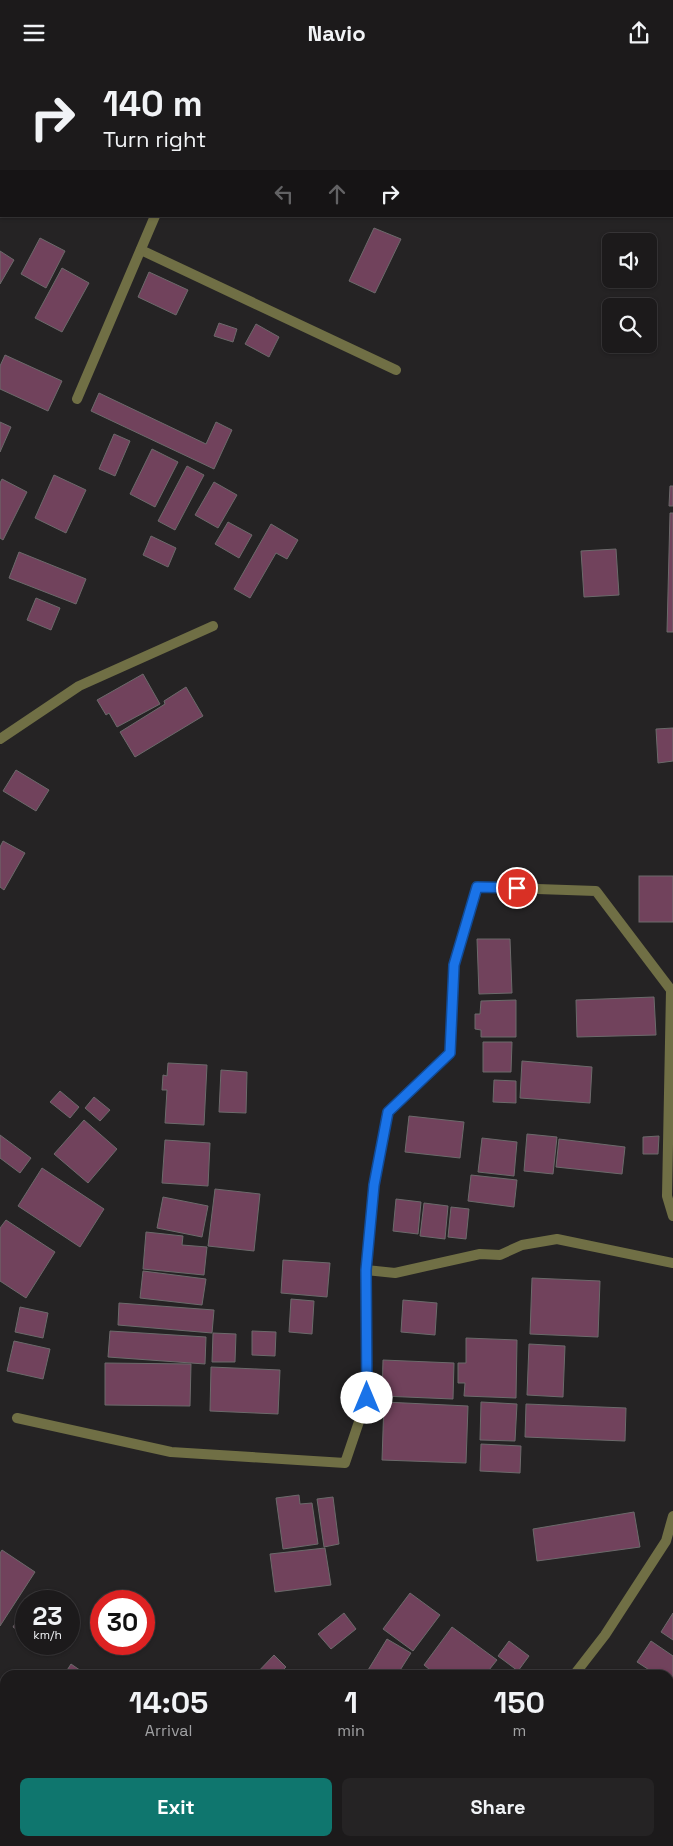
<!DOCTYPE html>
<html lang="en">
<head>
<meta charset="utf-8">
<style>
  :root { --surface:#1c1a1b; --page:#252324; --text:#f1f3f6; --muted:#a0a1a3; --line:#3a383a; --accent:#0f766e }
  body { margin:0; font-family:"Space Grotesk",sans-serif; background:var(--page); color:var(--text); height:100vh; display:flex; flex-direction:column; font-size:19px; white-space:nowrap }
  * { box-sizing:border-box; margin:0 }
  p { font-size:16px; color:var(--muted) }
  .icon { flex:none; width:28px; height:28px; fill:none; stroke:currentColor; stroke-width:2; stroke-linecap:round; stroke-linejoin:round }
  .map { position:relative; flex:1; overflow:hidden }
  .side { position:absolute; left:0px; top:1605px; width:674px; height:176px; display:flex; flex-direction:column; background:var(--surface); border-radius:15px 15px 0 0; box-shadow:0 1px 4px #0004,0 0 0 1px var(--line) }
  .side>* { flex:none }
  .hud { position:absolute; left:0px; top:0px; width:674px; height:152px; box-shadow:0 1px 4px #0004,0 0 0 1px var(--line); background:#1c1a1b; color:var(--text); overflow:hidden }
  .controls { position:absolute; left:602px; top:168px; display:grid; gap:10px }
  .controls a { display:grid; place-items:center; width:55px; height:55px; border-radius:8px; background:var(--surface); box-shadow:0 1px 4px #0004,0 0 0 1px var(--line); font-size:25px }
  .speed { position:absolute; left:15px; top:1525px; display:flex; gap:10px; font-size:25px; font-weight:700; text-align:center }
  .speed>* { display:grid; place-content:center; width:65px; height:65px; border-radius:50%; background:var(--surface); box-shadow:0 1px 4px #0004,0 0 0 1px var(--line); line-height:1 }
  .speed small { font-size:12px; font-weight:400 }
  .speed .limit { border:8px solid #d22; background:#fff; color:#111 }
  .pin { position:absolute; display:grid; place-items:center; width:42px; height:42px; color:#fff; margin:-21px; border:2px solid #fff; border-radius:50%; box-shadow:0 1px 5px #0007 }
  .me { position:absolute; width:55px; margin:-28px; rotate:0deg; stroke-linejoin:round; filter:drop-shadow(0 0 4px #0008) }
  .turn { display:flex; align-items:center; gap:18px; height:105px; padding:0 20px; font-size:22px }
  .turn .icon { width:65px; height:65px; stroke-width:2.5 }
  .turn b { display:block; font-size:35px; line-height:42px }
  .lanes { display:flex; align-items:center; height:48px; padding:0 20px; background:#0003; justify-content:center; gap:25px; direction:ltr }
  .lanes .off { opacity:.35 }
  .eta { display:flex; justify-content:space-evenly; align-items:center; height:85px; text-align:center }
  .eta b { font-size:30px; font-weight:700; line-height:35px }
  .action { display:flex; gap:10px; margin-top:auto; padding:10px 20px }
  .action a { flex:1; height:58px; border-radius:8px; background:var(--accent); color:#fff; font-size:20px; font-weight:700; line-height:58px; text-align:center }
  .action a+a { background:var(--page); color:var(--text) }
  header { display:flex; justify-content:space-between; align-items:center; height:65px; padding:0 20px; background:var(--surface); font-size:22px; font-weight:700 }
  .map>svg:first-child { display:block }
  .building { fill:#71425c; stroke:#6c6a6b }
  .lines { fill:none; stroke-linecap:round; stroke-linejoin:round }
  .street { stroke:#706f45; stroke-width:10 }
  .route-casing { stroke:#114b97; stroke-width:12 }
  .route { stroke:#1a73e8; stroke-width:9 }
</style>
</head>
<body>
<header><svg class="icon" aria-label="menu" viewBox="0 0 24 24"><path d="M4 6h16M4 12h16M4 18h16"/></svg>Navio<svg class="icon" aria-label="share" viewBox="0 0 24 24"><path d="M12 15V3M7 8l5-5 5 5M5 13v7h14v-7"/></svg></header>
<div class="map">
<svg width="673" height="1781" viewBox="0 0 673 1781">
  <rect width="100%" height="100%" fill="#252324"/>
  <g class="building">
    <polygon points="372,0 404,0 372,1"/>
    <polygon points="374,163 401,174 375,228 349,216"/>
    <polygon points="40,173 65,186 46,223 21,209"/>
    <polygon points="0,186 14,195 0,219"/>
    <polygon points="62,203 89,218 62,267 35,253"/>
    <polygon points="149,207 188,225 176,250 138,232"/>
    <polygon points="219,258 237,264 233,277 214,271"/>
    <polygon points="256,259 279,272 269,292 245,279"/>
    <polygon points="5,290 62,316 48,346 0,324 0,301"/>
    <polygon points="99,328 206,379 216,357 232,365 214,404 91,346"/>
    <polygon points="0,357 11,362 0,387"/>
    <polygon points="114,369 130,376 115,411 99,404"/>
    <polygon points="152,384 178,397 155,442 130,429"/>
    <polygon points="187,401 204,410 175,465 158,456"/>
    <polygon points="54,410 86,425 66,468 35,453"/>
    <polygon points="2,414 27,427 3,475 0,473 0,418"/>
    <polygon points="214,417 237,430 218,463 195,450"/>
    <polygon points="670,421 673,421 673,441 669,441"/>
    <polygon points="670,448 673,448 673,567 667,567"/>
    <polygon points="228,457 252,470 239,493 215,479"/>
    <polygon points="271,459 298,475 287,494 276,488 250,533 234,524"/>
    <polygon points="151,471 176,483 168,502 143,490"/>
    <polygon points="616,484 619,530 584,532 581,486"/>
    <polygon points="19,487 86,514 76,539 9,513"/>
    <polygon points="36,533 60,543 51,565 27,555"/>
    <polygon points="143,609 160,639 117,662 109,648 106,650 97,635"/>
    <polygon points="186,622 203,651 135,692 120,667 165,639 164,636"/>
    <polygon points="673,663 673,696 658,698 656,664"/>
    <polygon points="16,705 49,725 36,746 3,726"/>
    <polygon points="3,776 25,788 4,825 0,822 0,782"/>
    <rect x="639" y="811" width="34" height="46"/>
    <polygon points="477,874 510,874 512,928 479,929"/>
    <polygon points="654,932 656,970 577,972 576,935"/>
    <polygon points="516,935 516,972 481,972 481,965 475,964 475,949 480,949 481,936"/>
    <polygon points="483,977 512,977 511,1007 483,1007"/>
    <polygon points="522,996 592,1002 590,1038 520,1033"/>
    <polygon points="168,998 207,1000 204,1060 165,1058 167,1025 162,1025 163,1010 167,1011"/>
    <polygon points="221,1005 247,1007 246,1048 219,1047"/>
    <polygon points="494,1015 516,1016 516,1038 493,1037"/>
    <polygon points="60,1026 79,1042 70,1053 50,1037"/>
    <polygon points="94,1032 110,1045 100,1056 85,1043"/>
    <polygon points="409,1051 464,1057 460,1093 405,1087"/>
    <polygon points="84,1055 117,1084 88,1118 54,1089"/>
    <polygon points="527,1069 557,1072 553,1109 524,1106"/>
    <polygon points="0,1070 31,1093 20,1108 0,1093"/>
    <polygon points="659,1071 658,1089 643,1089 643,1072"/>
    <polygon points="482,1073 517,1077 514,1111 478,1107"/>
    <polygon points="559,1074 625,1082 622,1109 556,1102"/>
    <polygon points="165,1075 210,1078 208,1121 162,1118"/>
    <polygon points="42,1103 104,1144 80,1182 18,1141"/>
    <polygon points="471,1110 517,1115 514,1142 468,1136"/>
    <polygon points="215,1124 260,1129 254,1186 208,1181"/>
    <polygon points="163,1132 208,1141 202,1172 157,1163"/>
    <polygon points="396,1134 421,1137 418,1169 393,1166"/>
    <polygon points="424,1138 448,1141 445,1174 420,1171"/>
    <polygon points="451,1142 469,1144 466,1174 448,1172"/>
    <polygon points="6,1155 55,1187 26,1233 0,1216 0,1163"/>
    <polygon points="146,1167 183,1171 182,1180 207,1182 204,1210 143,1204"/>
    <polygon points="283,1195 330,1198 327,1232 281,1228"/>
    <polygon points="143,1206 206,1214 202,1240 140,1233"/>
    <polygon points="532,1213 600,1216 598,1272 530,1269"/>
    <polygon points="291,1234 314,1236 312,1269 289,1267"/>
    <polygon points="403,1235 437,1238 435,1270 401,1267"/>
    <polygon points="119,1238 214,1245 212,1268 118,1260"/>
    <polygon points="20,1242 48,1248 43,1273 15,1267"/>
    <polygon points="110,1266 206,1272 205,1299 108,1292"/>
    <polygon points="252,1266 276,1267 275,1291 252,1290"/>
    <polygon points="213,1268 236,1269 235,1297 212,1297"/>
    <polygon points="466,1273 517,1275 516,1333 464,1331 465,1318 458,1318 458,1298 466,1298"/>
    <polygon points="14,1276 50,1284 43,1314 7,1306"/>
    <polygon points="529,1279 565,1281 563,1332 527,1330"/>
    <polygon points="383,1295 454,1298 453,1334 382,1331"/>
    <polygon points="105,1298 191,1299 190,1341 105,1340"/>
    <polygon points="211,1302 280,1305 278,1349 210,1346"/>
    <polygon points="384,1337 468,1341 466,1398 382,1395"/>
    <polygon points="481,1337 517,1339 515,1376 480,1375"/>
    <polygon points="526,1339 626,1343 625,1376 525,1372"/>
    <polygon points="481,1379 521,1381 520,1408 480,1406"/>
    <polygon points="299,1430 300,1439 312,1438 318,1479 283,1484 276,1433"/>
    <polygon points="333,1432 339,1479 324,1482 317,1434"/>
    <polygon points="634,1447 640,1482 537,1496 533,1464"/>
    <polygon points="325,1483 331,1520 275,1527 270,1489"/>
    <polygon points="2,1485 35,1507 0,1561 0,1488"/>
    <polygon points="35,1528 47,1536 30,1536"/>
    <polygon points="410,1528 440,1550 413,1586 383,1564"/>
    <polygon points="26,1541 26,1571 13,1562"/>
    <polygon points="344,1548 356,1564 331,1584 318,1569"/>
    <polygon points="673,1548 673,1575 661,1567"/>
    <polygon points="69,1551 75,1555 69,1565"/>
    <polygon points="452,1562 497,1595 485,1610 436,1610 424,1600"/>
    <polygon points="387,1574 411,1588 397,1610 365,1610"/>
    <polygon points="509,1576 529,1591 518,1606 498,1591"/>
    <polygon points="651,1576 673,1591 673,1621 669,1618 669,1610 657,1610 637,1597"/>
    <polygon points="38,1579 60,1579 53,1588"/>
    <polygon points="274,1590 286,1602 278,1610 255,1610"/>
    <polygon points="71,1599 87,1610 64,1610"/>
    <polygon points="669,1627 673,1630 673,1668 669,1665"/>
    <polygon points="17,1776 34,1776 40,1781 14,1781"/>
    <polygon points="158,1776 184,1776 181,1781 155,1781"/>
    <polygon points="203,1776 264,1776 261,1781 200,1781"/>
    <polygon points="301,1776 332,1776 338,1781 297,1781"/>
  </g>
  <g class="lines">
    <g class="street">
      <polyline points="129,0 132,1"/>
      <polyline points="218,1 218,0"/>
      <polyline points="141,185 396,305"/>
      <polyline points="77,334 155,151"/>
      <polyline points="0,674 79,621 213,561"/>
      <polyline points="366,1205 374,1120 388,1047 450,988 454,900 477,822 596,826 671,925 667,1131 673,1151"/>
      <polyline points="17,1353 171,1387 345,1398 367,1333 366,1205 395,1208 480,1189 500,1190 522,1180 557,1174 673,1198"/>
      <polyline points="574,1610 605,1570 666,1476 673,1451"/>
      <polyline points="0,1684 5,1689"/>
      <polyline points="99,1776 105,1781"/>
      <polyline points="476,1781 477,1776"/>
    </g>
  </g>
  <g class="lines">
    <defs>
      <polyline id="route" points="367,1333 366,1205 374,1120 388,1047 450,988 454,900 477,822 517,823"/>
    </defs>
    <use href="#route" class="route-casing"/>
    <use href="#route" class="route"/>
  </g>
</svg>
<div class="controls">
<a><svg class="icon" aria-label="sound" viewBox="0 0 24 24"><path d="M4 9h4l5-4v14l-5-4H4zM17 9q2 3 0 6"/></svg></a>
<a><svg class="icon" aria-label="search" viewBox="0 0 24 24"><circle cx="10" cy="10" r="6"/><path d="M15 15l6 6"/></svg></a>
</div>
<div class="speed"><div>23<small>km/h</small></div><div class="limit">30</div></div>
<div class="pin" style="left:517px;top:823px;background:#d93025"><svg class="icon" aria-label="arrive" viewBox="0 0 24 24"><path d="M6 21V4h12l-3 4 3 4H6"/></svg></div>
<svg class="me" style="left:367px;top:1333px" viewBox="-20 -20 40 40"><circle r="19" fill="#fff"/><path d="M0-13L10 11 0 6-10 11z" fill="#1a73e8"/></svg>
<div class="hud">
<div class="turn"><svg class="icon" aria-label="right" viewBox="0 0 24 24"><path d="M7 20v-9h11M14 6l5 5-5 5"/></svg><div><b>140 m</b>Turn right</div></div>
<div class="lanes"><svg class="icon off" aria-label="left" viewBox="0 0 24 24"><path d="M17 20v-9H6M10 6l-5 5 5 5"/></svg><svg class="icon off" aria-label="ahead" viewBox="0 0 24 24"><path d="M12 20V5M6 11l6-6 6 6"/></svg><svg class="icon" aria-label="right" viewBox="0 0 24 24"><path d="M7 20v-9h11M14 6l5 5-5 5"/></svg></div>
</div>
<section class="side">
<div class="eta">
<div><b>14:05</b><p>Arrival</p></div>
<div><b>1</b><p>min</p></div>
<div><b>150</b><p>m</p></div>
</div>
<div class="action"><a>Exit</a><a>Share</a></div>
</section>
</div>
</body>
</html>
